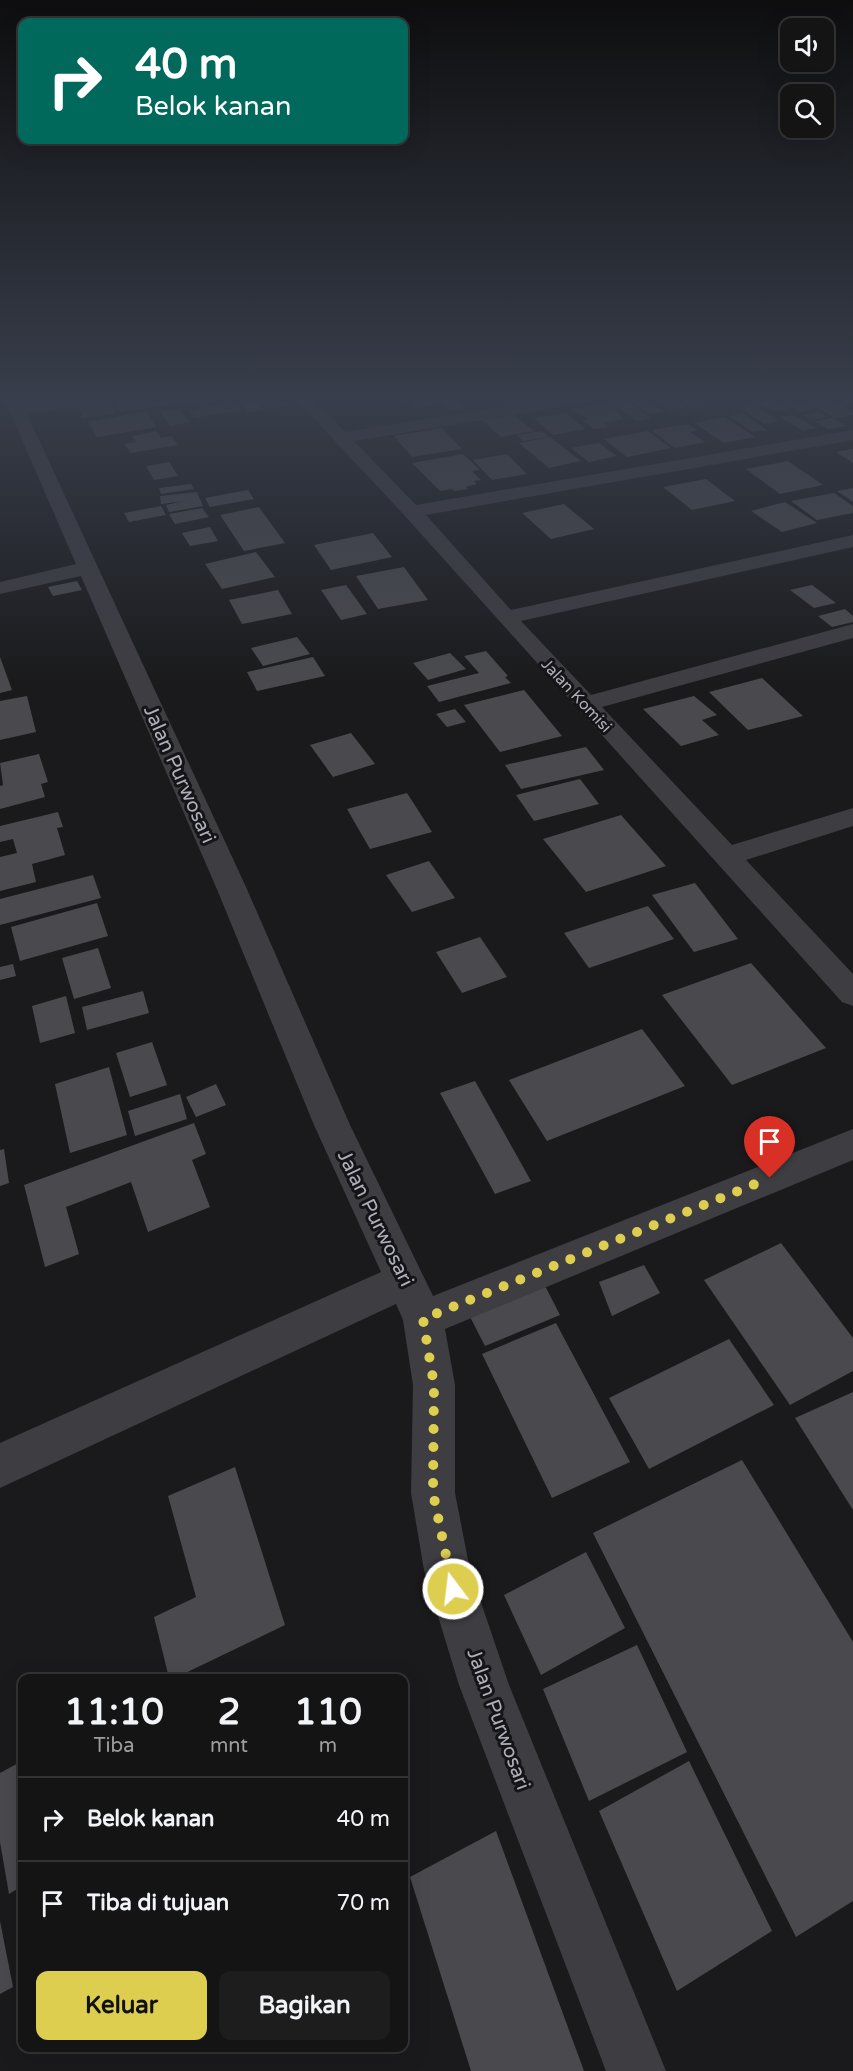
<!DOCTYPE html>
<html lang="id">
<head>
<meta charset="utf-8">
<style>
  :root { --surface:#141415; --page:#1d1d1e; --text:#f1f3f6; --muted:#9d9ea0; --line:#333334; --accent:#dece50 }
  body { margin:0; font-family:"Varela Round",sans-serif; background:var(--page); color:var(--text); height:100vh; display:flex; flex-direction:column; font-size:22px; white-space:nowrap }
  * { box-sizing:border-box; margin:0 }
  p { font-size:20px; color:var(--muted) }
  .icon { flex:none; width:33px; height:33px; fill:none; stroke:currentColor; stroke-width:2; stroke-linecap:round; stroke-linejoin:round }
  .map { position:relative; flex:1; overflow:hidden }
  .panel { position:absolute; left:18px; top:1674px; width:390px; height:378px; display:flex; flex-direction:column; background:var(--surface); border-radius:12px; box-shadow:0 6px 24px #0002,0 0 0 2px var(--line) }
  .panel>* { flex:none }
  .guide { position:absolute; left:18px; top:18px; width:390px; height:126px; border-radius:12px; box-shadow:0 6px 24px #0002,0 0 0 2px var(--line); background:#00695c; color:#fff; overflow:hidden }
  .fabs { position:absolute; left:780px; top:18px; display:grid; gap:12px }
  .fabs a { display:grid; place-items:center; width:54px; height:54px; border-radius:12px; background:var(--surface); box-shadow:0 6px 24px #0002,0 0 0 2px var(--line); font-size:30px }
  .pin { position:absolute; display:grid; place-items:center; width:51px; height:51px; color:#fff; margin:-62px -26px; border-radius:50% 50% 50% 0; rotate:-45deg; box-shadow:0 0 6px #0007 }
  .pin .icon { rotate:45deg }
  .me { position:absolute; width:66px; margin:-33px; rotate:345deg; stroke-linejoin:round; filter:drop-shadow(0 0 4px #0008) }
  .turn { display:flex; align-items:center; gap:21px; height:126px; padding:0 18px; font-size:27px }
  .turn .icon { width:78px; height:78px; stroke-width:2.5 }
  .turn b { display:block; font-size:42px; line-height:51px }
  .eta { display:flex; justify-content:space-evenly; align-items:center; height:102px; text-align:center }
  .eta b { font-size:36px; font-weight:800; line-height:42px }
  .action { display:flex; gap:12px; margin-top:auto; padding:12px 18px }
  .action a { flex:1; height:69px; border-radius:12px; background:var(--accent); color:#111; font-size:24px; font-weight:800; line-height:69px; text-align:center }
  .action a+a { background:var(--page); color:var(--text) }
  ul { padding:0; list-style:none }
  li { display:flex; align-items:center; gap:18px; height:84px; padding:0 18px; border-top:2px solid var(--line) }
  li div { flex:1 }
  li b { display:block; font-size:22px }
  li em { font-style:normal }
  .map>svg:first-child { display:block }
  .building { fill:#4a4a4e }
  .lines { fill:none; stroke-linecap:round; stroke-linejoin:round }
  .minor { fill:#3e3d42; fill-rule:evenodd }
  .route { stroke:#dece50; stroke-width:10; stroke-dasharray:0 18 }
  .labels { text-anchor:middle; stroke-width:6; stroke-linejoin:round; paint-order:stroke }
  .far-street-label { font-size:16px; fill:#aeafba; stroke:#151517 }
  .street-label { font-size:20px; fill:#aeafba; stroke:#151517 }
</style>
</head>
<body>
<div class="map">
<svg width="853" height="2071" viewBox="0 0 853 2071">
  <rect width="100%" height="100%" fill="#1a1a1c"/>
  <g class="building">
    <polygon points="138,396 175,396 180,403 120,412 112,400"/>
    <polygon points="178,396 214,396 218,399 187,405"/>
    <polygon points="219,396 247,396 249,398 225,402"/>
    <polygon points="256,396 281,396 290,406 267,409"/>
    <polygon points="398,396 441,396 449,402 457,400 466,408 450,410 443,404 413,408"/>
    <polygon points="644,396 665,412 649,414 628,398"/>
    <polygon points="651,396 670,396 686,407 669,410"/>
    <polygon points="675,396 691,396 708,406 694,409"/>
    <polygon points="833,396 853,396 853,407"/>
    <polygon points="831,400 853,413 853,415 835,418 811,403"/>
    <polygon points="256,401 264,410 248,412 241,404"/>
    <polygon points="628,401 651,418 637,421 614,404"/>
    <polygon points="775,401 788,409 774,411 761,404"/>
    <polygon points="801,401 814,409 800,412 787,404"/>
    <polygon points="235,402 242,410 195,418 189,410"/>
    <polygon points="607,402 624,419 604,423 609,427 594,429 583,420 589,419 570,409"/>
    <polygon points="111,403 115,414 82,418 79,406"/>
    <polygon points="753,405 778,421 764,424 739,407"/>
    <polygon points="180,409 190,422 170,426 160,412"/>
    <polygon points="146,411 157,427 97,437 88,422"/>
    <polygon points="819,412 827,417 811,420 803,415"/>
    <polygon points="566,413 585,429 553,435 534,418"/>
    <polygon points="743,413 767,430 753,432 729,416"/>
    <polygon points="514,415 534,431 501,437 482,420"/>
    <polygon points="793,415 816,428 803,431 780,417"/>
    <polygon points="724,417 755,437 724,443 694,423"/>
    <polygon points="833,418 846,426 828,429 815,421"/>
    <polygon points="687,424 697,430 690,432 705,442 675,448 651,430"/>
    <polygon points="442,428 462,449 412,457 394,436"/>
    <polygon points="156,431 161,438 171,436 178,445 131,453 124,444 136,442 132,436"/>
    <polygon points="542,431 548,437 523,441 517,435"/>
    <polygon points="648,431 671,448 627,457 604,439"/>
    <polygon points="550,437 581,461 549,468 519,443"/>
    <polygon points="599,443 617,456 589,462 571,448"/>
    <polygon points="853,449 853,463 836,452"/>
    <polygon points="463,454 480,470 472,471 481,480 474,481 477,484 466,487 468,489 454,491 452,489 440,491 412,463"/>
    <polygon points="507,454 527,474 492,480 473,460"/>
    <polygon points="788,461 823,485 780,494 746,469"/>
    <polygon points="169,462 178,476 154,480 146,466"/>
    <polygon points="706,479 735,501 692,510 663,487"/>
    <polygon points="191,484 194,489 161,494 159,488"/>
    <polygon points="853,488 853,502 837,491"/>
    <polygon points="248,490 254,499 210,507 205,498"/>
    <polygon points="197,492 203,506 169,512 166,505 184,501 161,504 160,496"/>
    <polygon points="834,493 853,506 853,513 817,520 791,501"/>
    <polygon points="785,502 817,523 782,532 751,511"/>
    <polygon points="564,504 594,529 551,539 522,513"/>
    <polygon points="161,506 166,515 129,522 124,513"/>
    <polygon points="259,507 285,543 244,551 220,515"/>
    <polygon points="202,508 209,517 175,524 169,514"/>
    <polygon points="210,527 218,541 190,546 182,533"/>
    <polygon points="373,533 392,557 331,570 314,545"/>
    <polygon points="256,552 275,577 222,589 205,564"/>
    <polygon points="404,567 428,600 378,609 356,576"/>
    <polygon points="77,581 82,590 53,596 48,587"/>
    <polygon points="346,585 367,614 341,620 321,590"/>
    <polygon points="812,585 836,603 814,608 790,590"/>
    <polygon points="278,590 292,614 242,624 229,600"/>
    <polygon points="845,609 853,616 853,622 832,627 818,616"/>
    <polygon points="297,637 310,654 263,666 251,648"/>
    <polygon points="486,651 508,676 505,677 511,683 439,702 427,686 479,673 464,656"/>
    <polygon points="450,653 466,669 428,680 413,663"/>
    <polygon points="0,657 12,690 0,693"/>
    <polygon points="313,657 325,676 257,691 247,672"/>
    <polygon points="762,678 803,716 748,730 709,692"/>
    <polygon points="524,690 562,736 500,752 464,705"/>
    <polygon points="27,696 36,732 0,740 0,701"/>
    <polygon points="694,696 717,715 702,720 719,735 681,746 643,709"/>
    <polygon points="455,709 466,722 447,727 436,714"/>
    <polygon points="351,733 375,764 333,777 310,745"/>
    <polygon points="586,747 604,770 521,789 505,765"/>
    <polygon points="39,754 48,782 41,784 45,797 0,809 0,786 3,785 0,763"/>
    <polygon points="580,779 599,804 534,821 516,795"/>
    <polygon points="407,793 432,832 370,849 347,809"/>
    <polygon points="58,812 63,827 57,828 65,855 32,864 36,882 0,891 0,857 17,853 13,839 0,842 0,826"/>
    <polygon points="621,815 666,866 586,892 543,839"/>
    <polygon points="429,861 455,898 412,912 386,875"/>
    <polygon points="93,875 101,898 0,925 0,899"/>
    <polygon points="695,883 738,939 694,952 652,895"/>
    <polygon points="97,903 108,936 20,961 11,927"/>
    <polygon points="648,906 674,939 589,968 564,933"/>
    <polygon points="480,937 507,977 462,993 436,952"/>
    <polygon points="98,948 111,988 74,999 62,958"/>
    <polygon points="751,963 826,1048 732,1085 662,995"/>
    <polygon points="13,964 16,976 0,980 0,967"/>
    <polygon points="143,991 149,1013 87,1030 82,1007"/>
    <polygon points="66,996 75,1033 40,1043 32,1006"/>
    <polygon points="642,1029 685,1086 547,1141 509,1080"/>
    <polygon points="152,1042 167,1085 130,1097 116,1053"/>
    <polygon points="109,1067 127,1135 70,1153 55,1084"/>
    <polygon points="475,1081 531,1181 495,1194 440,1093"/>
    <polygon points="216,1084 226,1105 196,1117 186,1097"/>
    <polygon points="180,1094 187,1119 135,1136 128,1111"/>
    <polygon points="194,1123 206,1154 192,1160 210,1207 148,1232 131,1182 66,1207 79,1254 45,1267 24,1185"/>
    <polygon points="4,1149 9,1183 0,1186 0,1150"/>
    <polygon points="781,1243 853,1338 853,1371 790,1405 704,1280"/>
    <polygon points="644,1265 660,1293 612,1316 599,1282"/>
    <polygon points="541,1278 560,1315 485,1346 466,1309"/>
    <polygon points="556,1323 630,1462 552,1498 482,1354"/>
    <polygon points="729,1339 774,1405 649,1469 609,1398"/>
    <polygon points="853,1392 853,1510 795,1418"/>
    <polygon points="742,1460 853,1642 853,1901 796,1937 593,1533"/>
    <polygon points="235,1467 285,1625 175,1678 169,1678 154,1617 196,1597 168,1496"/>
    <polygon points="586,1552 625,1628 541,1675 504,1595"/>
    <polygon points="637,1645 687,1752 589,1801 543,1689"/>
    <polygon points="22,1761 22,1886 9,1894 0,1842 0,1773"/>
    <polygon points="689,1761 772,1931 677,1991 599,1811"/>
    <polygon points="496,1831 584,2071 471,2071 410,1877"/>
    <polygon points="0,1921 13,1987 0,1994"/>
  </g>
  <g class="lines">
    <g class="minor">
      <polygon points="3,396 19,396 23,404 85,396 126,396 118,401 27,414 246,887 350,1125 433,1296 853,1129 853,1160 445,1329 455,1385 455,1493 470,1570 509,1685 666,2071 606,2071 459,1685 424,1570 411,1493 413,1385 403,1320 396,1304 0,1488 0,1443 381,1272 314,1125 216,887 81,576 0,594 0,582 76,564"/>
      <polygon points="293,396 310,396 345,432 569,396 605,396 597,401 354,441 416,505 853,430 853,440 426,515 511,610 853,535 853,547 521,621 591,695 853,624 853,638 602,707 732,845 853,808 853,826 746,860 853,974 853,1006 842,1002 405,516"/>
    </g>
  </g>
  <linearGradient id="sky" x2="0" y2="1"><stop stop-color="#0e0e0f"/><stop offset="0.58" stop-color="#383e4b"/><stop offset="1" stop-color="#383e4b" stop-opacity="0"/></linearGradient>
  <rect width="853" height="686" fill="url(#sky)"/>
  <g class="lines">
    <polyline class="route" points="453,1589 433,1493 434,1385 423,1319 770,1178"/>
  </g>
  <g class="labels">
    <g class="far-street-label">
      <text transform="translate(577 695) rotate(47)" y="6">Jalan Komisi</text>
    </g>
    <g class="street-label">
      <text transform="translate(180 774) rotate(66)" y="7">Jalan Purwosari</text>
      <text transform="translate(376 1218) rotate(64)" y="7">Jalan Purwosari</text>
      <text transform="translate(499 1719) rotate(70)" y="7">Jalan Purwosari</text>
    </g>
  </g>
</svg>
<div class="fabs">
<a><svg class="icon" aria-label="sound" viewBox="0 0 24 24"><path d="M4 9h4l5-4v14l-5-4H4zM17 9q2 3 0 6"/></svg></a>
<a><svg class="icon" aria-label="search" viewBox="0 0 24 24"><circle cx="10" cy="10" r="6"/><path d="M15 15l6 6"/></svg></a>
</div>
<div class="pin" style="left:770px;top:1178px;background:#d93025"><svg class="icon" aria-label="arrive" viewBox="0 0 24 24"><path d="M6 21V4h12l-3 4 3 4H6"/></svg></div>
<svg class="me" style="left:453px;top:1589px" viewBox="-20 -20 40 40"><circle r="17" fill="#dece50" stroke="#fff" stroke-width="3"/><path d="M0-11L8 9 0 5-8 9z" fill="#fff"/></svg>
<div class="guide">
<div class="turn"><svg class="icon" aria-label="right" viewBox="0 0 24 24"><path d="M7 20v-9h11M14 6l5 5-5 5"/></svg><div><b>40 m</b>Belok kanan</div></div>
</div>
<section class="panel">
<div class="eta">
<div><b>11:10</b><p>Tiba</p></div>
<div><b>2</b><p>mnt</p></div>
<div><b>110</b><p>m</p></div>
</div>
<ul>
<li><svg class="icon" aria-label="right" viewBox="0 0 24 24"><path d="M7 20v-9h11M14 6l5 5-5 5"/></svg><div><b>Belok kanan</b></div><em>40 m</em></li>
<li><svg class="icon" aria-label="arrive" viewBox="0 0 24 24"><path d="M6 21V4h12l-3 4 3 4H6"/></svg><div><b>Tiba di tujuan</b></div><em>70 m</em></li>
</ul>
<div class="action"><a>Keluar</a><a>Bagikan</a></div>
</section>
</div>
</body>
</html>
